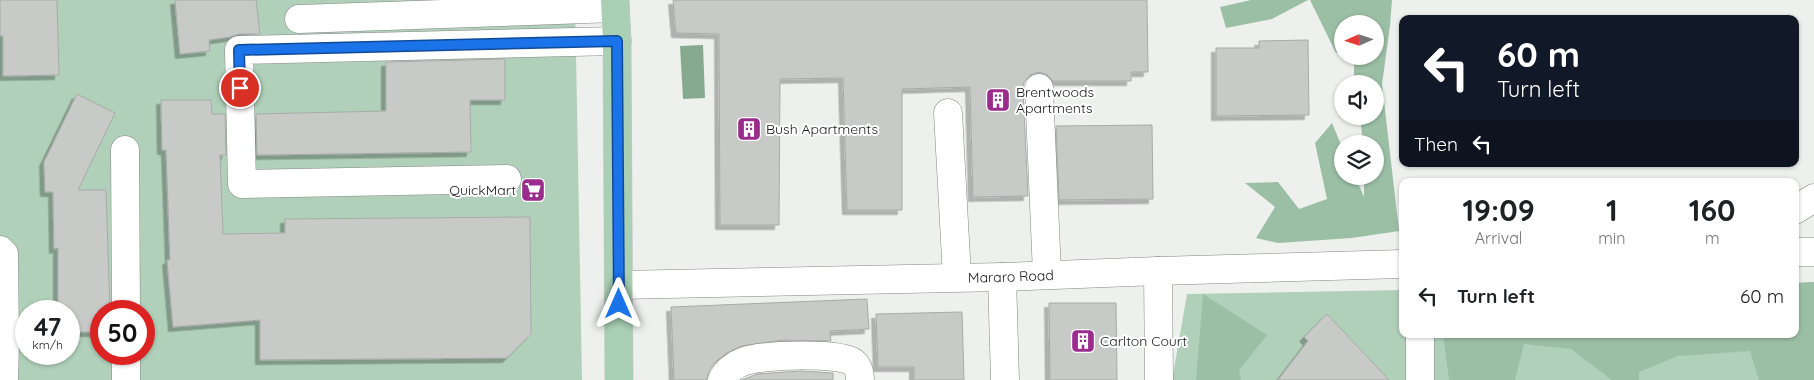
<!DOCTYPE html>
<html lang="en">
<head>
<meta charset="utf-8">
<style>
  :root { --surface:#fff; --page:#f2f2f2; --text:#202124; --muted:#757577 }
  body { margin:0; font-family:Quicksand,sans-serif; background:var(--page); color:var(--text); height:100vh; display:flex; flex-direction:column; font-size:19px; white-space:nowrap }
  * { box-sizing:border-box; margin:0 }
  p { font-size:16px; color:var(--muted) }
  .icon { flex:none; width:28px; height:28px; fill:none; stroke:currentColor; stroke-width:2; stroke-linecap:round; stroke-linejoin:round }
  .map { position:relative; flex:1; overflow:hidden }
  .details { position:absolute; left:1399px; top:178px; width:400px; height:160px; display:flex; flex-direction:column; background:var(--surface); border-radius:10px; box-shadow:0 1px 4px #0004 }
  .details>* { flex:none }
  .top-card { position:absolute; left:1399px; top:15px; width:400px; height:152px; border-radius:10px; box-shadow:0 1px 4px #0004; background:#111827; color:#fff; overflow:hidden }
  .needle { width:32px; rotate:267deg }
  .buttons { position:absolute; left:1334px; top:15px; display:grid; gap:10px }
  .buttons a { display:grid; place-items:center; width:50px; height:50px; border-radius:50%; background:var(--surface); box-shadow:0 1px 4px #0004; font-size:25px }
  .speed { position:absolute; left:15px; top:300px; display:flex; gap:10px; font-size:25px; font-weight:700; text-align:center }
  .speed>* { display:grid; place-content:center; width:65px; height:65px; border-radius:50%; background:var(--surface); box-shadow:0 1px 4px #0004; line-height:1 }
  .speed small { font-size:12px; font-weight:400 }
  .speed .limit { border:8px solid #d22; background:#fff; color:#111 }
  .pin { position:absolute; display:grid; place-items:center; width:42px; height:42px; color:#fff; margin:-21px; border:2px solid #fff; border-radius:50%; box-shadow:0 1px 5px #0007 }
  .me { position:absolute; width:55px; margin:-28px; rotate:0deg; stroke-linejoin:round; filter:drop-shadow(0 0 4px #0008) }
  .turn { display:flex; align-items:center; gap:18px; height:105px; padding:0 15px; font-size:22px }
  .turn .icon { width:65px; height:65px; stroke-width:2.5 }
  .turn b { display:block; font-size:35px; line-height:42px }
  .then { display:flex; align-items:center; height:48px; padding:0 15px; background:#0003; gap:10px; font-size:19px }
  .eta { display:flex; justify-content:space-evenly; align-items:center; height:85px; text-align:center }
  .eta b { font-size:30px; font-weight:800; line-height:35px }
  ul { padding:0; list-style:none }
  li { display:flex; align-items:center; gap:15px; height:65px; padding:0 15px }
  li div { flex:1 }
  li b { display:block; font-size:19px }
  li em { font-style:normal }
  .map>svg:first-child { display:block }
  .green { fill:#b0d0b9; fill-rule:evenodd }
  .forest { fill:#9bbfa5 }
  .water { fill:#86aa90 }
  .building { fill:#c7cac7; stroke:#a8aba9; filter:url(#shadow) }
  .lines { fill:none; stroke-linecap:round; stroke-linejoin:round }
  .minor-casing { stroke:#858785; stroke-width:29 }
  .major-casing { stroke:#ccc; stroke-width:29 }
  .minor { stroke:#fff; stroke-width:28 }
  .major { stroke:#a9d0b5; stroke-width:28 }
  .route-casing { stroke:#114b97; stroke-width:12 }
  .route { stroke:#1a73e8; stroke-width:9 }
  .labels { text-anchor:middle; stroke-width:4; stroke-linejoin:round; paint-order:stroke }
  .poi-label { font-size:14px; fill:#181919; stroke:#fff; text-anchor:start }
  .street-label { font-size:14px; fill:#181919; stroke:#fff }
</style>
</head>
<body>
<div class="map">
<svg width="1814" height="380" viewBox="0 0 1814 380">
  <defs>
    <filter id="shadow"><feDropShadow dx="-4.5" dy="4.5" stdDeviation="0" flood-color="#0004"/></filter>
  </defs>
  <rect width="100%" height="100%" fill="#eef0ee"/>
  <g class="green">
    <path d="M0 0H575L582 380H0ZM26 311H69V354H26ZM101 311H144V354H101Z"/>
    <polygon points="1814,282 1814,380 1172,380 1187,294 1402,290 1402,334 1795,334 1795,283"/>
  </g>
  <g class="forest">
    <polygon points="1251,0 1308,0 1272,19 1226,28 1220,7"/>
    <polygon points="1310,0 1392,0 1390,26 1382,84 1399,231 1352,238 1278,243 1256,238 1275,207 1245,183 1278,182 1299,209 1327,199 1315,143 1332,123 1342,147 1342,176 1355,176 1364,197 1364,176 1375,176 1375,144 1363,144 1360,116 1375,116 1375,84 1354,84 1354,56 1375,56 1375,24 1342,24 1342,47 1336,53"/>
    <polygon points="1814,282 1814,380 1759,380 1750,351 1678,356 1639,372 1639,380 1612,380 1571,349 1524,344 1515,380 1449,380 1443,334 1795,334 1795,283"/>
    <polygon points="1203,294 1267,335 1239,370 1241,380 1196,380"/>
  </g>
  <polygon class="water" points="703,45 705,98 683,99 680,46"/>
  <g class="building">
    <polygon points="0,0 57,0 59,75 3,76 3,36 0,36"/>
    <polygon points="175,0 256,0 260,34 239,34 230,37 209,40 210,51 180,54"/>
    <polygon points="673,0 1147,0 1148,72 1131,72 1131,81 1053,81 1046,74 1038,72 1030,75 1024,82 1023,89 1028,196 973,197 970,87 902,89 902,210 847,210 843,78 780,79 779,225 720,225 719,34 676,33"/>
    <polygon points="1308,40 1309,115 1216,116 1216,48 1259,48 1259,41"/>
    <polygon points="505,59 505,100 470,100 471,152 257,155 256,114 386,111 386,62"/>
    <polygon points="77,94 115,113 78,190 106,190 110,311 101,311 101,332 69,332 69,311 58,311 58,248 54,249 53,192 45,192 44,162"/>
    <polygon points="161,100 211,100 212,114 225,114 226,155 220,155 223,234 285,233 285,219 530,217 531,334 507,358 260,360 260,320 173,327 167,260 170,260 166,150 162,150"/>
    <polygon points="1152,125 1153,199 1059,200 1056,126"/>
    <polygon points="867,299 869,329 830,331 831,341 783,340 741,346 727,353 717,360 710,369 706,380 674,380 671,307"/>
    <polygon points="1049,303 1116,303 1117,380 1050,380"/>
    <polygon points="962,312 964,380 914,380 914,367 878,367 876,314"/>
    <polygon points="1327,314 1389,380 1278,380 1308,341 1304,337"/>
    <polygon points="801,371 833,373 833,380 742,380 757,374"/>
  </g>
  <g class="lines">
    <defs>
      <g id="minor">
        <polyline points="299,19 615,8"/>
        <polyline points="1039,88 1047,274"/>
        <polyline points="948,113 957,277"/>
        <polyline points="125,150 126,311"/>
        <polyline points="507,179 242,184 239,50 617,41"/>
        <polyline points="1795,210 1814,198"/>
        <polyline points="0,250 4,254 5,343 4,380"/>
        <polyline points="1795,252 1814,252"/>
        <polyline points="1158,271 1159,380"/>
        <polyline points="1002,277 1005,380"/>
        <path id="s1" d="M619 285 1002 277 1158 271 1402 264"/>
        <polyline points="1420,334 1420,380"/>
        <polyline points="126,354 126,380"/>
        <path d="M722 380C726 371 736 364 745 361 762 355 840 352 853 362 859 367 860 374 860 380"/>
      </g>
      <polyline id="major" points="615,0 617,41 619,380"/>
    </defs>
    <use href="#minor" class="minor-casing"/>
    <use href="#major" class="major-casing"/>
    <use href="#minor" class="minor"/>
    <use href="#major" class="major"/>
  </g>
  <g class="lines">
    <defs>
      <polyline id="route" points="240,88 239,50 617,41 619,304"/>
    </defs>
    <use href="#route" class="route-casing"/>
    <use href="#route" class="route"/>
  </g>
  <defs>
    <symbol id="building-square" viewBox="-11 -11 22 22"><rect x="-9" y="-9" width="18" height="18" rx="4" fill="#992c8c" stroke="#fff"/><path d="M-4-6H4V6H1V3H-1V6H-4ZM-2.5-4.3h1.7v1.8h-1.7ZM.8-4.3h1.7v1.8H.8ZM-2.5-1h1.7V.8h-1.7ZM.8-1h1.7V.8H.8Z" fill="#fff"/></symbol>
    <symbol id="supermarket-square" viewBox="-11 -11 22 22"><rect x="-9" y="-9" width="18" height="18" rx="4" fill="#992c8c" stroke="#fff"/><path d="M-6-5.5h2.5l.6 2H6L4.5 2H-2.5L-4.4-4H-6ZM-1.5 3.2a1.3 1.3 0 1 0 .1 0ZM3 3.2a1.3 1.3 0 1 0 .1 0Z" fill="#fff"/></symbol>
  </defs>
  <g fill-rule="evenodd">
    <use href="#building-square" x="984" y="86" width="28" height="28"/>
    <use href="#building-square" x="735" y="115" width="28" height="28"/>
    <use href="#supermarket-square" x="519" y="176" width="28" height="28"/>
    <use href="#building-square" x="1069" y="327" width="28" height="28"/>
  </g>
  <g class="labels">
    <g class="poi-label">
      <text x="1016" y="97">Brentwoods<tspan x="1016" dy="16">Apartments</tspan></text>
      <text x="766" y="134">Bush Apartments</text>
      <text x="516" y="195" text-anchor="end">QuickMart</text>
      <text x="1100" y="346">Carlton Court</text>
    </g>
    <g class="street-label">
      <text dy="5" stroke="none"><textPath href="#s1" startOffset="392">Mararo Road</textPath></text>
    </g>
  </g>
</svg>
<div class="buttons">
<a><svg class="needle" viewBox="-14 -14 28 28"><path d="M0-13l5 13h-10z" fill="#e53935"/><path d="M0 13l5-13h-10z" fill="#757577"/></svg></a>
<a><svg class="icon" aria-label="sound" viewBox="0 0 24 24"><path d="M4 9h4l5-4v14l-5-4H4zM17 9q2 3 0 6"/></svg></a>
<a><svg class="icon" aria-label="layers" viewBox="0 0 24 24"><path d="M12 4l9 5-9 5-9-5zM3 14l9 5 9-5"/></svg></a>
</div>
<div class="speed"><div>47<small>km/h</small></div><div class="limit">50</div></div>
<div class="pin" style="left:240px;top:88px;background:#d93025"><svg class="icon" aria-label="arrive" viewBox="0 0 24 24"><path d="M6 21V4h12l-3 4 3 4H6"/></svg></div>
<svg class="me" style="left:619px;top:304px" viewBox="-20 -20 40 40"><path d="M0-17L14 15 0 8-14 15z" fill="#1a73e8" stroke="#fff" stroke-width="4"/></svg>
<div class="top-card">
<div class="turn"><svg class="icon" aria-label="left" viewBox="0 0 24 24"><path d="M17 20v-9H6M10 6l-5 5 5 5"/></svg><div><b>60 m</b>Turn left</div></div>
<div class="then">Then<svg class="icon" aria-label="left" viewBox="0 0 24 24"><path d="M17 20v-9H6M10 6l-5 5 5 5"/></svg></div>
</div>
<section class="details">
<div class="eta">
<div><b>19:09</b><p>Arrival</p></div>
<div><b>1</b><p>min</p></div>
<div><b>160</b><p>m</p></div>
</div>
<ul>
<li><svg class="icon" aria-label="left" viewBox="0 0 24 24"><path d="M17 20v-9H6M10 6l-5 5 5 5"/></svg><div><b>Turn left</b></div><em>60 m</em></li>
</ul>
</section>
</div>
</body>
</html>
